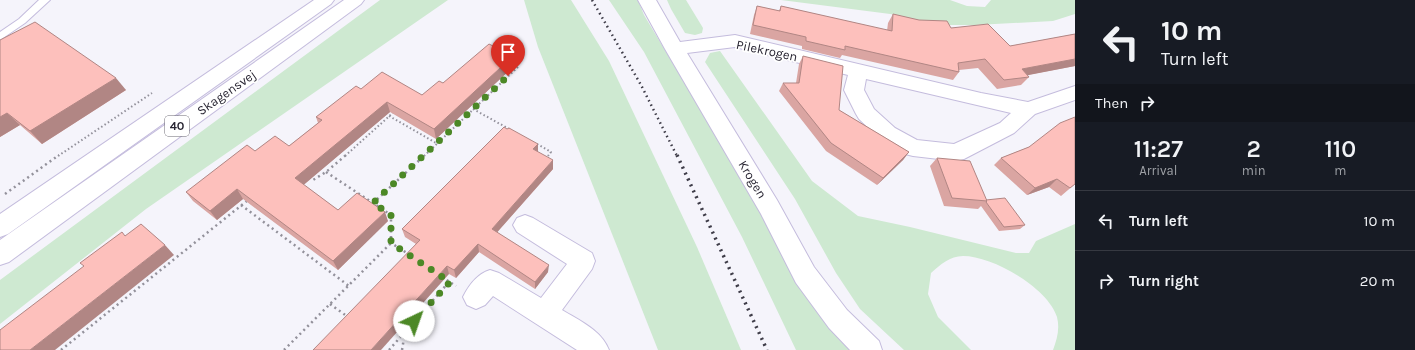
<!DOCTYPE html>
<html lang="en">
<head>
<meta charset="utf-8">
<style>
  :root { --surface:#171b24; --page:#242831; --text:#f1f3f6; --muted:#9ea1a6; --line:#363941 }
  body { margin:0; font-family:Karla,sans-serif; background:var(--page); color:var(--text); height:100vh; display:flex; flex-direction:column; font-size:15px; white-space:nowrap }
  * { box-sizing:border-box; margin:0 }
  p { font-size:13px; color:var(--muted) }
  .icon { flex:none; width:22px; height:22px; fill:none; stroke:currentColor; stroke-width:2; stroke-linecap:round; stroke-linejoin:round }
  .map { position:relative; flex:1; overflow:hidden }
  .drawer { display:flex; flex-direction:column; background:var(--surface); width:340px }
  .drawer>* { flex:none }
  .guide { background:#171b24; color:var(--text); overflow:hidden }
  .pin { position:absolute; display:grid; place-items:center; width:34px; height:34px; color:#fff; margin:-41px -17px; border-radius:50% 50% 50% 0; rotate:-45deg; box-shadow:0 0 4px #0007 }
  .pin .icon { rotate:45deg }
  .me { position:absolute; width:44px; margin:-22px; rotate:42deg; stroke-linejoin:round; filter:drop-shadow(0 0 3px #0008) }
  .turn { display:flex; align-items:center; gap:14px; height:84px; padding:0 20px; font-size:18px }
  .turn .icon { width:52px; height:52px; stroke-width:2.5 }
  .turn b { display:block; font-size:28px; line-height:34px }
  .then { display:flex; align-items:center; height:38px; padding:0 20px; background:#0003; gap:8px; font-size:15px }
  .eta { display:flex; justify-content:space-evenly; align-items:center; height:68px; text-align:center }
  .eta b { font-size:24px; font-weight:600; line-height:28px }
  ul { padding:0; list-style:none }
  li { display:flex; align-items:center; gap:12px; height:60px; padding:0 20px; border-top:1px solid var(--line) }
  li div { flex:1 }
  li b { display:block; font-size:15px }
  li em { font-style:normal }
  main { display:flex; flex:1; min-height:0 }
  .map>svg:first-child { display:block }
  .green { fill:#cee9d1 }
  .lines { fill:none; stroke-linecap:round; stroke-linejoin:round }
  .lane-casing { stroke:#c4bcdd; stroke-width:2 }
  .street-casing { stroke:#c4bcdd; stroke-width:2 }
  .primary-casing { stroke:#c4bcdd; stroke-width:2 }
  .path-far1 { stroke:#93919b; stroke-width:2; stroke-dasharray:1.5 2.5; stroke-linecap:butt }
  .path { stroke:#93919b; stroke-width:2.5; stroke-dasharray:2 3.5; stroke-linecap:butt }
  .lane { fill:#fff; fill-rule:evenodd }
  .street { fill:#fff; fill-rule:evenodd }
  .primary { fill:#fff; fill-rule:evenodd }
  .rail-far1 { stroke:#3e3c48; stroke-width:2.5; stroke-dasharray:1.5 3.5; stroke-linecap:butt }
  .rail { stroke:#3e3c48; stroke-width:3.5; stroke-dasharray:2 4.5; stroke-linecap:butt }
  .wall { fill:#daa5a2 }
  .shaded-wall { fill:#b18684 }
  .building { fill:#fdc0bc; stroke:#b18684 }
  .route { stroke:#4c8826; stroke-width:7; stroke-dasharray:0 12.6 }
  .labels { text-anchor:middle; stroke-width:3.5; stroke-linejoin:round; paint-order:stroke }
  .shield { fill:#fff; stroke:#686670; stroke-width:1 }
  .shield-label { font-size:12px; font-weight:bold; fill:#282532 }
  .street-label { font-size:13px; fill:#282532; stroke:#fff }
</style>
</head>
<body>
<main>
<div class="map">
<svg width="1075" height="350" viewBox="0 0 1075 350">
  <rect width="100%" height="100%" fill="#f5f4fb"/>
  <g class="green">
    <polygon points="380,0 448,0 146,209 0,324 0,280"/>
    <polygon points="524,0 571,0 609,61 697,247 741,350 658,350 538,47"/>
    <polygon points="609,0 638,0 644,15 759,208 857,350 796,350 742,237 644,52"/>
    <polygon points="667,0 686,0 703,28 702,33 695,35 685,33 671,9"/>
    <polygon points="781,0 950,0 967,6 985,7 991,0 1075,0 1075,14 1053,21 976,25 936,25 898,15"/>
    <path d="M720 51 812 181 858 216 910 227 1016 253H1029L1036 241 1075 224V350H1053C1057 339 1060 329 1057 317 1048 288 993 256 963 256 950 256 940 265 931 273L928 294 938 317 971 350H904L860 309 836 273 795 199 705 62 710 53Z"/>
  </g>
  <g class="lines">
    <defs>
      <polygon id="lane" points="39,0 50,0 25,23 0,40 0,32 19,19"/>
      <g id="street">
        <path d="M638 0H656L680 42 735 35 981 93 1028 102 1075 86V100L1035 114 1014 133 964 159 956 161 913 156 905 154 881 140 859 119 856 114 844 90 848 75 735 47 687 53 777 200 814 267 847 310 879 341 882 350H850L829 328 796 283 761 214 665 49ZM866 79 1011 113 1000 123 954 144 917 140 895 128 874 109 864 90Z"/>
        <path d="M525 215 533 218 592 253 595 261 592 269 562 310C580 321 601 330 609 350H577L493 296 485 305 476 309 467 305 463 297C469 285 477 274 490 270L499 273 541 298 567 264 517 232 513 225 517 218Z"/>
      </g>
      <g id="primary">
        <polygon points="314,0 334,0 331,4 8,234 0,237 0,214"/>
        <polygon points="344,0 364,0 361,4 9,262 0,265 0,240"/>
      </g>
    </defs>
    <use href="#lane" class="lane-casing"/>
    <use href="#street" class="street-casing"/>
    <use href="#primary" class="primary-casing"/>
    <g class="path-far1">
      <polyline points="473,109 511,130"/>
      <polyline points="389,116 436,143"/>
      <polyline points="537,144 551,152 548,156"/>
      <polyline points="58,156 152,93"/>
      <polyline points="345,156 395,111"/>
      <polyline points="424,156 519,66"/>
    </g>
    <g class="path">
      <polyline points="545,159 549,155"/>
      <polyline points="326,172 391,215 391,243 410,255"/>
      <polyline points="309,177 313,180 326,172 346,155"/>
      <polyline points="5,194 59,155"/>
      <polyline points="373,203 425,155"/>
      <polyline points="241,205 349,286"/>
      <polyline points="442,277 456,286"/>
      <polyline points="330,304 348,317"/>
      <polyline points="61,350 248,200"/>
      <polyline points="284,350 391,243"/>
      <polyline points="389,350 449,282"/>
      <polyline points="402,350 405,332"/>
    </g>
    <use href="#lane" class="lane"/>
    <use href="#street" class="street"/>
    <use href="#primary" class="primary"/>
    <polyline class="rail-far1" points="592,0 641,85 677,156"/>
    <polyline class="rail" points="677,155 767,350"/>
  </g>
  <g class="wall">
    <polygon points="757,6 779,11 781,6 887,31 888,23 893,14 951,28 1010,46 1075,34 1075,66 1027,75 1029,77 1021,85 997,89 978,68 959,70 959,72 953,80 842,55 840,58 802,49 802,46 750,34 754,15"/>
    <polygon points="0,40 126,90 42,144 20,125 0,137"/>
    <polygon points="803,56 839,110 909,152 903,160 877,185 826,151 779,91 783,83 796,83 799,64"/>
    <polygon points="514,66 436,139 390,112 303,185 338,210 388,221 338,270 243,199 217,220 193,201 186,192 255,151 289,146 318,123 316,117 361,89 422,95"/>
    <polygon points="1029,147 1075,184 1061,196 1049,187 1027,195 994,165 1001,158"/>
    <polygon points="538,152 553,169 497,232 548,272 535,289 479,252 456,278 449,274 416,244 405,237 402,229"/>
    <polygon points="937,158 986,200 1025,225 1020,229 999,231 981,206 978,209 944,206 930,166"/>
  </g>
  <g class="shaded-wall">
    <polygon points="513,56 514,66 436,139 434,129"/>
    <polygon points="1075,59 1075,66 1014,78 1022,69"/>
    <polygon points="116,78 126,90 42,144 30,131"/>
    <polygon points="387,102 390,112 300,188 295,178"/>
    <polygon points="7,113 20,125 0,137 0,117"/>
    <polygon points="538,144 538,153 533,149"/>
    <polygon points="909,152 903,160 877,185 883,178"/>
    <polygon points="553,160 553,169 493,237 492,229"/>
    <polygon points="1057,179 1049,187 1027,195 1035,188"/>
    <polygon points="237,189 243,199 217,220 210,211"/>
    <polygon points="385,212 388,221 338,270 333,261"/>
    <polygon points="478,244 479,252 456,278 454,270"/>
    <polygon points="165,245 174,255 55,350 30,350"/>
    <polygon points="549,265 548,272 535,289 535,282"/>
    <polygon points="447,266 449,274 381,350 371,350"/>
  </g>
  <g class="building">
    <polygon points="757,6 780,11 781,6 892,31 893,14 919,20 947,21 951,28 988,24 1010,46 1075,34 1075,59 1022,69 1029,77 1004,80 985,59 958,63 959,72 845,46 845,50 806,41 806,37 753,25"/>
    <polygon points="35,22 116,78 30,131 7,113 0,117 0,40"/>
    <polygon points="489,44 513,56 434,129 387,102 295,178 338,210 357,193 385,212 333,261 237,189 210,211 186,192 247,145 255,151 275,136 289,146 322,120 316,117 356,86 361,89 382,72 422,95 439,81 443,83"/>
    <polygon points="803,56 843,66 839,110 909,152 883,178 831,143 783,83 799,83"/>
    <polygon points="1075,117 1075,184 1070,188 1057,179 1035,188 1001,158 1029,147 1060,123"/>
    <polygon points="504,127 507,129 509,128 538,144 533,149 553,160 492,229 549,265 535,282 478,244 454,270 447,266 371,350 313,350 420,240 402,229"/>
    <polygon points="937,158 970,161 987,201 952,198"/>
    <polygon points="1005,198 1025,225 1004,227 986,202 987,201 986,200"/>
    <polygon points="141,224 165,245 30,350 0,350 0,330 84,266 80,263 122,232 125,236"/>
  </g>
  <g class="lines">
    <polyline class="route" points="414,321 450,282 391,243 391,215 373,203 508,76"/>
  </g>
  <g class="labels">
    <rect class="shield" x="165" y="116" width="24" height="20" rx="3"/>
    <g class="shield-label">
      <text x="177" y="130">40</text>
    </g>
    <g class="street-label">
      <text transform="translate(767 50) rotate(12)" y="5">Pilekrogen</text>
      <text transform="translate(226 92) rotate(-35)" y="5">Skagensvej</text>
      <text transform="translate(753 179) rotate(59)" y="5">Krogen</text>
    </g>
  </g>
</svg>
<div class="pin" style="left:508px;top:76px;background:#d93025"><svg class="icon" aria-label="arrive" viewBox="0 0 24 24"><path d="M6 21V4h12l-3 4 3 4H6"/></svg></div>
<svg class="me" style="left:414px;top:321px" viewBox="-20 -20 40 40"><circle r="19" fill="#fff"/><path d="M0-13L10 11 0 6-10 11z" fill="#4c8826"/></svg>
</div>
<section class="drawer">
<div class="guide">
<div class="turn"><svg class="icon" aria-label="left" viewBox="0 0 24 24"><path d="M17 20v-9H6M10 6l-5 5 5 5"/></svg><div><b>10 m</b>Turn left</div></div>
<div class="then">Then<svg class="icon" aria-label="right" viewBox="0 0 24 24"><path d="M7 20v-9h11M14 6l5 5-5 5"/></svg></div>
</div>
<div class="eta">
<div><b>11:27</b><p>Arrival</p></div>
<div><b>2</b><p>min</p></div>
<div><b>110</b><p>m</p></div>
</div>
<ul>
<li><svg class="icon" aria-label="left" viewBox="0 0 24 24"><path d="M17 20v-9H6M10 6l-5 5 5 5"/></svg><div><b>Turn left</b></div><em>10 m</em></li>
<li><svg class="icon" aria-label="right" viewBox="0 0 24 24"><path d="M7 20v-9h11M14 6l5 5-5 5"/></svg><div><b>Turn right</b></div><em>20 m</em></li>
</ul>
</section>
</main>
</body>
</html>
